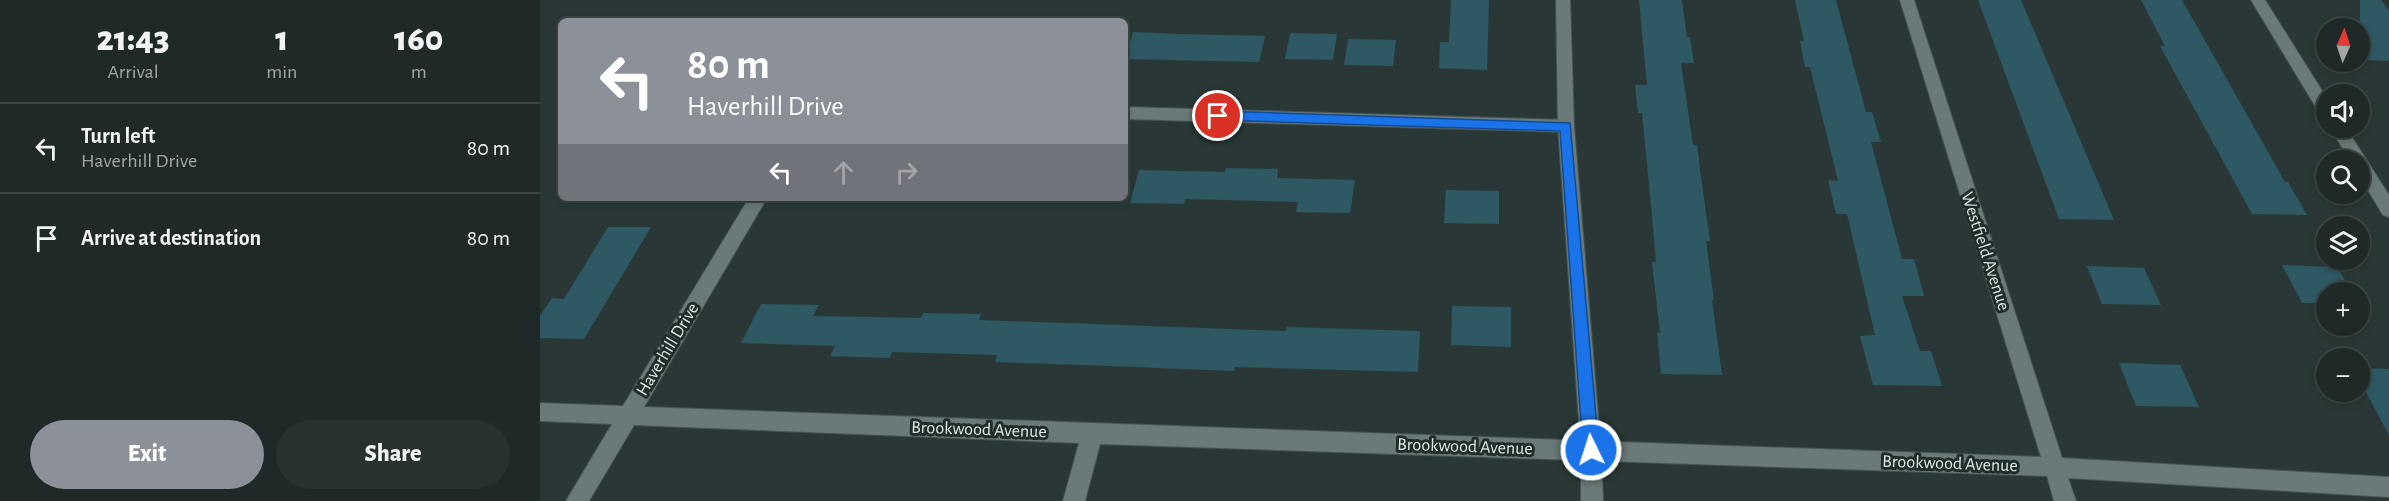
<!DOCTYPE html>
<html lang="en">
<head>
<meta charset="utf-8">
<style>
  :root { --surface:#1f2a28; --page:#273230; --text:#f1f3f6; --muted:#a1a7a8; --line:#3c4645; --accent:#8c9099 }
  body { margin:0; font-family:"Alegreya Sans",sans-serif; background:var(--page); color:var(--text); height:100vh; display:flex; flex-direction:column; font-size:22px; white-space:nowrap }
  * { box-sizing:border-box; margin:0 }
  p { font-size:20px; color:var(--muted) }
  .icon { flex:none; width:33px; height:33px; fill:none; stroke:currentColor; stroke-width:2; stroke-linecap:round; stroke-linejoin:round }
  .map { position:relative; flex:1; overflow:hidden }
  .panel { display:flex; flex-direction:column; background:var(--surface); width:540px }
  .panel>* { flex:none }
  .banner { position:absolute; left:18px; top:18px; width:570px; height:183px; border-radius:9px; box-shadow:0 3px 9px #0003,0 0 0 2px var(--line); background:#8c9099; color:#fff; overflow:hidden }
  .needle { width:39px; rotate:3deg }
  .controls { position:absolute; left:1776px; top:18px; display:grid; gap:12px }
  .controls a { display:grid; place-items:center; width:54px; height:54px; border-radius:50%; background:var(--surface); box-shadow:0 3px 9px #0003,0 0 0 2px var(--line); font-size:30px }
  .pin { position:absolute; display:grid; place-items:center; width:51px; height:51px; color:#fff; margin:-26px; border:3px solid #fff; border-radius:50%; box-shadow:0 2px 6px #0007 }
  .me { position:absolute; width:66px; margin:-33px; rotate:356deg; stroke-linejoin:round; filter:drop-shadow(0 0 4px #0008) }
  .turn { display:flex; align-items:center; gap:21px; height:126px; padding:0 30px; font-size:27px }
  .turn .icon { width:78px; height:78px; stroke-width:2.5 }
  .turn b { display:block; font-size:42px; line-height:51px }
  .lanes { display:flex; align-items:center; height:57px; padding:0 30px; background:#0003; justify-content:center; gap:30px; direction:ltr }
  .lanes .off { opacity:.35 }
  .eta { display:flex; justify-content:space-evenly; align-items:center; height:102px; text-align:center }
  .eta b { font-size:36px; font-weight:800; line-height:42px }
  .cta { display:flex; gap:12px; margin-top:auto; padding:12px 30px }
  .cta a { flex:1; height:69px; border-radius:36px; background:var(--accent); color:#fff; font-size:24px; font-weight:800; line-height:69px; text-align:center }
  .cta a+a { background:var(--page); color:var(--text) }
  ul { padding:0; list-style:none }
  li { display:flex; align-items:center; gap:18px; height:90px; padding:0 30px; border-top:2px solid var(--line) }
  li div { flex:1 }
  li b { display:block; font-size:22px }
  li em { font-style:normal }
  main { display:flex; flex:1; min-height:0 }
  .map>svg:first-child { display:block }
  .building { fill:#2e5963 }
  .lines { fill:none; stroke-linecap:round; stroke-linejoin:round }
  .street-casing { stroke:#475452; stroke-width:2 }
  .secondary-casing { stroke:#475452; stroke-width:2 }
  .street { fill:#6a7a78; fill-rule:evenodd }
  .secondary { fill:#6a7a78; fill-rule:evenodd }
  .route { fill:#1a73e8; stroke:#114b97; stroke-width:1.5 }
  .labels { text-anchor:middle; stroke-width:6; stroke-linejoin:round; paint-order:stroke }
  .street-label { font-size:18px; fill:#e0e9e7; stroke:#1f2e2c }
</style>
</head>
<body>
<main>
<section class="panel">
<div class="eta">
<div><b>21:43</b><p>Arrival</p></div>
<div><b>1</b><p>min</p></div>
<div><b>160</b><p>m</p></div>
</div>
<ul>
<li><svg class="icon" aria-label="left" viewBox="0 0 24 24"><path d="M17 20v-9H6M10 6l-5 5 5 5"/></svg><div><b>Turn left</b><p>Haverhill Drive</p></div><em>80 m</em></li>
<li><svg class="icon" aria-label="arrive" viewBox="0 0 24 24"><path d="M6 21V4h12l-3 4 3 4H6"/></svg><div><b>Arrive at destination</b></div><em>80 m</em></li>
</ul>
<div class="cta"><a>Exit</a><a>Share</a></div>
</section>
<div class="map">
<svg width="1849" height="501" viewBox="0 0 1849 501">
  <rect width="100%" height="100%" fill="#293836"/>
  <g class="building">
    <polygon points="911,0 949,0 947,70 899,68 900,42 909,42"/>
    <polygon points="1099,0 1142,0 1147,37 1150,37 1154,63 1141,63 1153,145 1157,145 1161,177 1170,241 1166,241 1174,300 1172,300 1182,375 1121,374 1117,332 1120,333 1112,262 1116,262 1111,205 1102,113 1098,113 1095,85 1107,85"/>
    <polygon points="1255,0 1296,0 1326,112 1332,112 1341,142 1331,142 1362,259 1374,259 1384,296 1362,296 1380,351 1391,351 1402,386 1333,385 1320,336 1335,335 1307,214 1296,214 1288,180 1298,181 1270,67 1265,67 1260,41 1264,41"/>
    <polygon points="1438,0 1481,0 1574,220 1519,219"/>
    <polygon points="1601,0 1642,0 1745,182 1748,182 1767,215 1712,214 1620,46 1625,46"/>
    <polygon points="1820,0 1841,0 1849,11 1849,61 1827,60 1820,50"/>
    <polygon points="593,32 640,34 725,36 719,62 585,59"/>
    <polygon points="750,33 797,34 793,60 745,59"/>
    <polygon points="808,39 856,40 853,66 804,65"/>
    <polygon points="686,168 738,169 737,178 815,180 810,213 756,212 758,202 645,199 644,204 590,203 599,170 685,172"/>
    <polygon points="906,190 959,191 959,224 904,223"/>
    <polygon points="68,227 111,227 44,339 0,338 0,316 12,298 24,299"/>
    <polygon points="1742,265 1797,267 1812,292 1786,292 1786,303 1762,303"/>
    <polygon points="1547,266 1604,268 1621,305 1562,304"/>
    <polygon points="221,304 279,305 273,316 381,318 383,313 441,314 439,320 746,331 747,327 880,331 878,372 695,367 694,371 544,365 455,362 457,355 352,352 350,358 290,356 295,346 201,343"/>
    <polygon points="912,306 971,307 971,347 911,345"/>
    <polygon points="1579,363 1640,365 1659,407 1596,406"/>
    <polygon points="1820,368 1849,369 1849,435 1820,381"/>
  </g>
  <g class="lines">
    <defs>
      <g id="street">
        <polygon points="1360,0 1374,0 1522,458 1849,477 1849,497 1528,478 1536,501 1514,501 1507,476 560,444 545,501 523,501 539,443 94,425 49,501 26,501 72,424 0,421 0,403 83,406 209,198 227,198 104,407 1501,457"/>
        <polygon points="1711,0 1725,0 1786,97 1786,116 1780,114"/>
        <polygon points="585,107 1026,120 1032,122 1034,126 1032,130 1026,132 585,119"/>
        <polygon points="1790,128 1806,128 1849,195 1849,217 1843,215 1820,177 1820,160 1810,160"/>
      </g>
      <polygon id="secondary" points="1016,0 1030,0 1034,126 1061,450 1063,501 1041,501 1041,450 1018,126"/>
    </defs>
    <use href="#street" class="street-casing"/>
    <use href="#secondary" class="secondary-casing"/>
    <use href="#street" class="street"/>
    <use href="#secondary" class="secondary"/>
  </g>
  <polygon class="route" points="678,111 1030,123 1059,450 1057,455 1051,457 1046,455 1043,450 1020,131 678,120 672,116"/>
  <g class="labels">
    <g class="street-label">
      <text transform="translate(1446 251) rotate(72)" y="6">Westfield Avenue</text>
      <text transform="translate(127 349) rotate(-59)" y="6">Haverhill Drive</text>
      <text transform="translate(439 429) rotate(2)" y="6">Brookwood Avenue</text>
      <text transform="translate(925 446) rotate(2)" y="6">Brookwood Avenue</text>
      <text transform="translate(1410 463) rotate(2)" y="6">Brookwood Avenue</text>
    </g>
  </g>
</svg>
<div class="controls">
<a><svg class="needle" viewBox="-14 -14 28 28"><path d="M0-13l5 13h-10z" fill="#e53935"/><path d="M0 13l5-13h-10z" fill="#a1a7a8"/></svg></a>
<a><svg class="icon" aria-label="sound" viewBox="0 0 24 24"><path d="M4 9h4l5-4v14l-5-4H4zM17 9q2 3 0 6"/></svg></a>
<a><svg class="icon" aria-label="search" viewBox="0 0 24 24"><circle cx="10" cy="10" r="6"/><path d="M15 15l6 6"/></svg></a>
<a><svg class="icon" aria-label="layers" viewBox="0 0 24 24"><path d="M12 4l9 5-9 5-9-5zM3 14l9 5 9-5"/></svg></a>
<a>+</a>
<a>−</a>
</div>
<div class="pin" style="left:678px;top:116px;background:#d93025"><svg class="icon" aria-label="arrive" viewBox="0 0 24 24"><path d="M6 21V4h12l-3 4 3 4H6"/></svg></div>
<svg class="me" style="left:1051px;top:450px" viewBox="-20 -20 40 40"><circle r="17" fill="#1a73e8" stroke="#fff" stroke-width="3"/><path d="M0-11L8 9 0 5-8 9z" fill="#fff"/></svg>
<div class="banner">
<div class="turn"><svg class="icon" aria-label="left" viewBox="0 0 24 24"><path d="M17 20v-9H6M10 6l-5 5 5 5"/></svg><div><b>80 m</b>Haverhill Drive</div></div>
<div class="lanes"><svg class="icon" aria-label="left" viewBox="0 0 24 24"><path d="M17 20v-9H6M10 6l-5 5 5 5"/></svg><svg class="icon off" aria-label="ahead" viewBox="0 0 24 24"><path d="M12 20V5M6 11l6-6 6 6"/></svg><svg class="icon off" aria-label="right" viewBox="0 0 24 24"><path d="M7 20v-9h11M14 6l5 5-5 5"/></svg></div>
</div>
</div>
</main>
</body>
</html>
